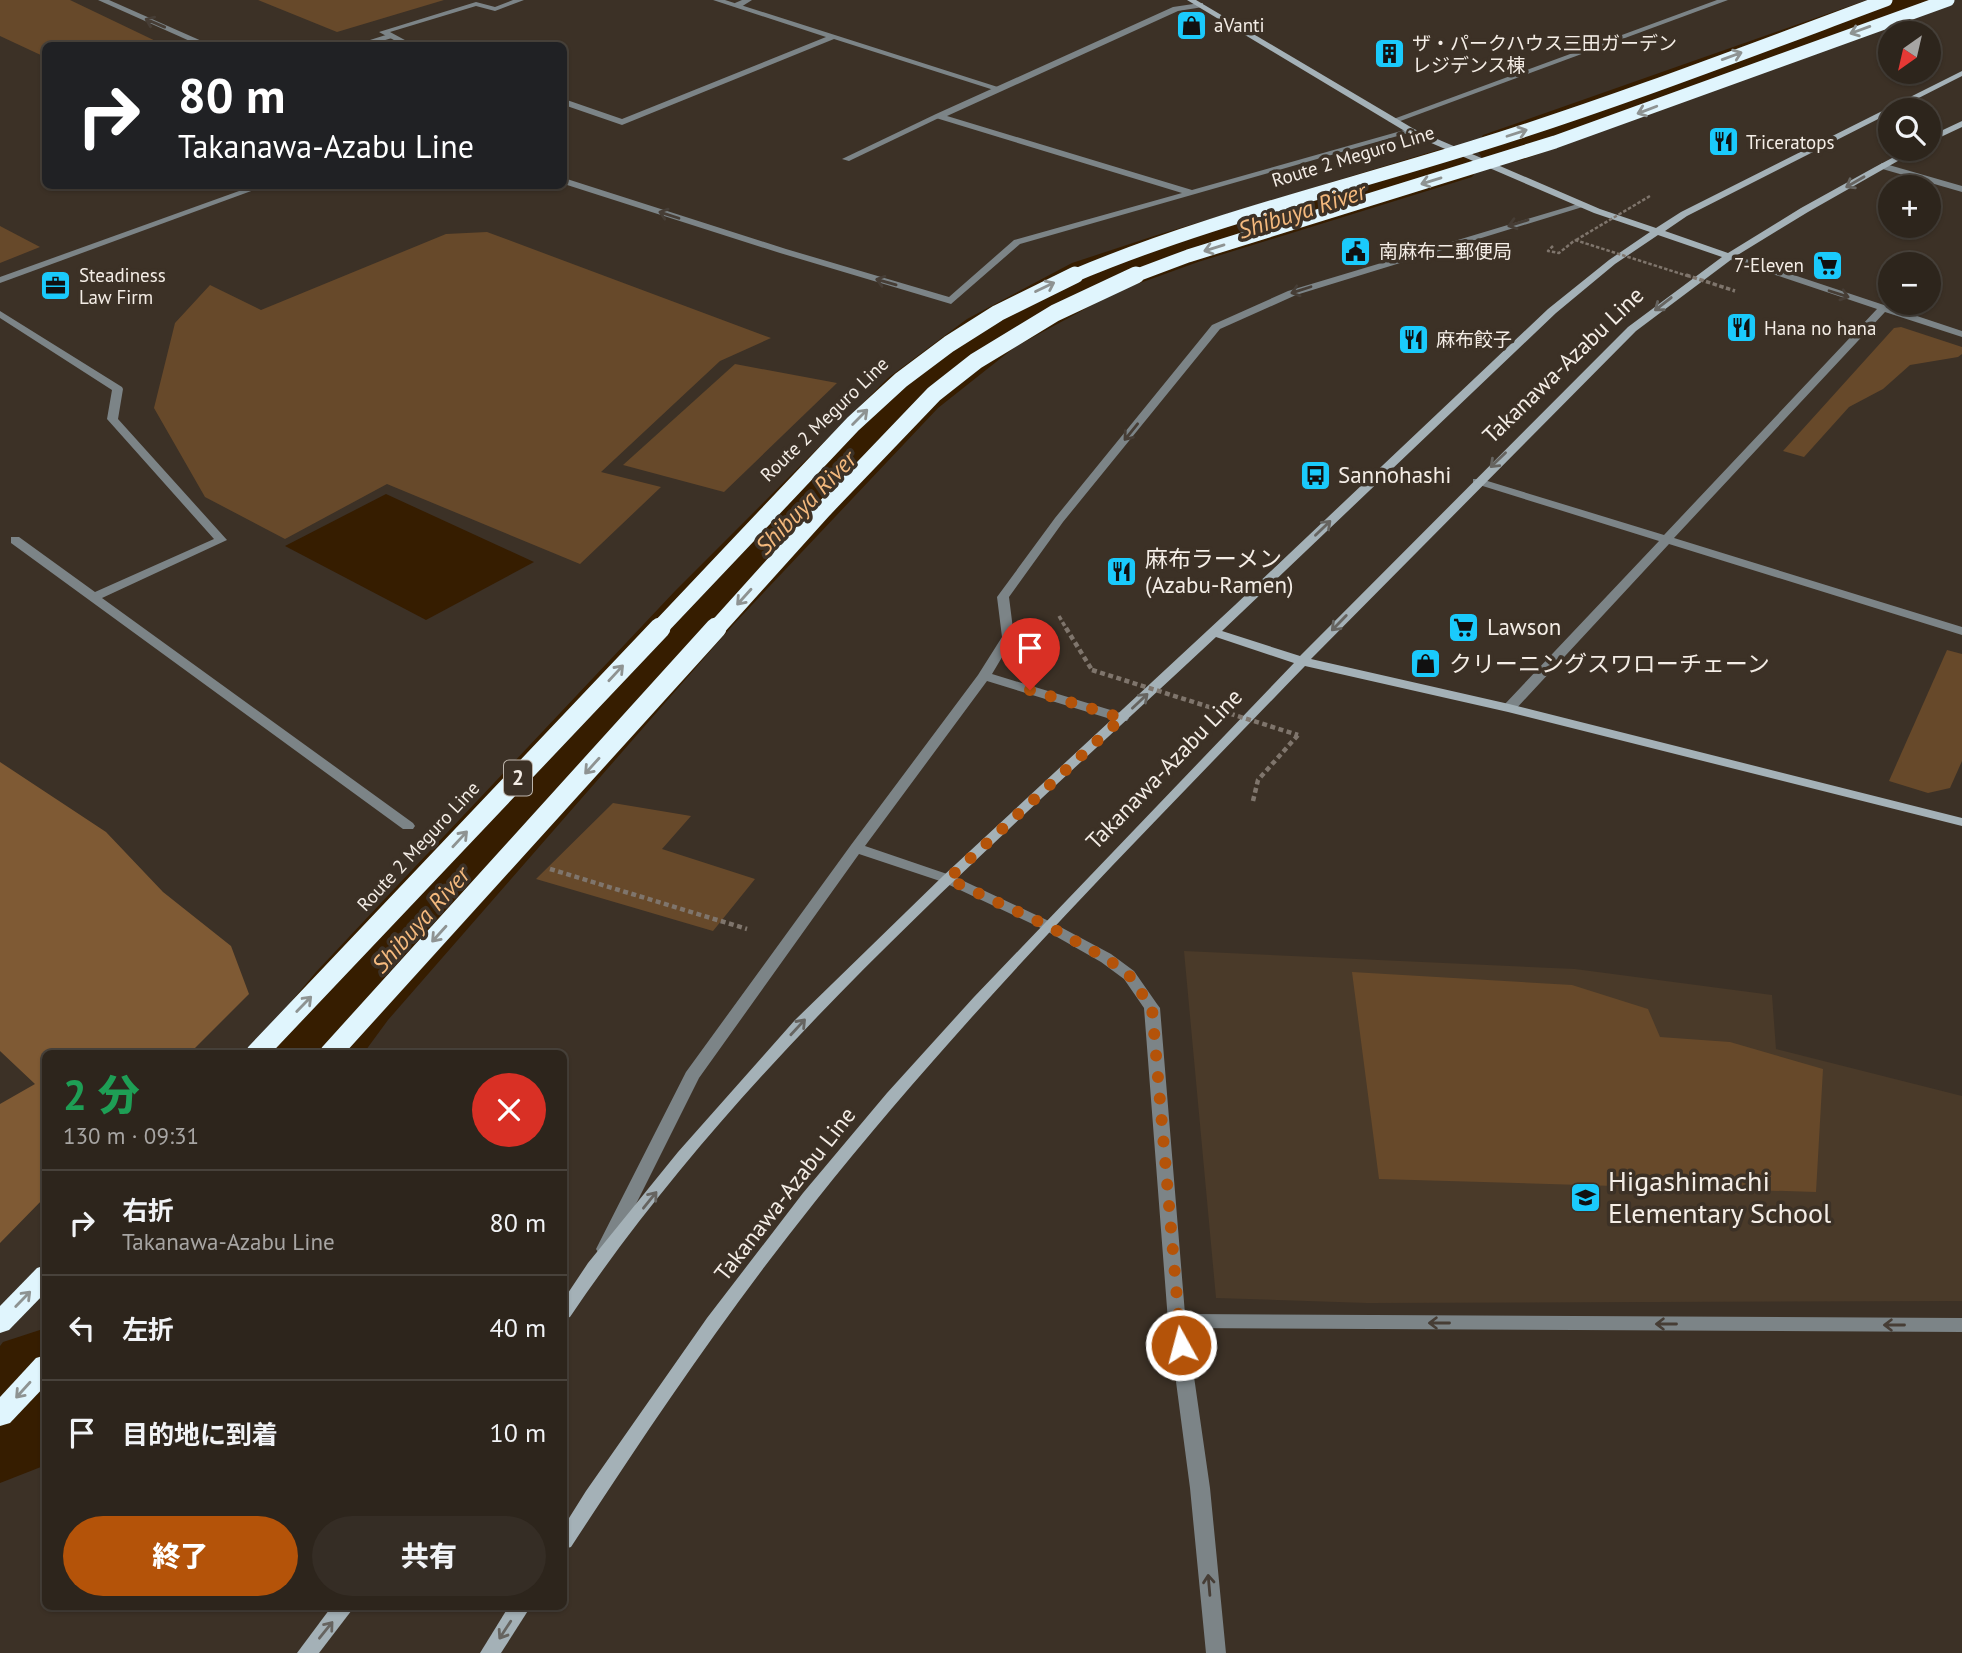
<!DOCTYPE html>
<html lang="ja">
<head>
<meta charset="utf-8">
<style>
  :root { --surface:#2d251c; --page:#352d25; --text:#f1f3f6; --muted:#a7a5a3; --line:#48423b; --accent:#b45309 }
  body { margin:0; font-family:"PT Sans","Noto Sans JP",sans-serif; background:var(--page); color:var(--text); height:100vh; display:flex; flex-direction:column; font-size:26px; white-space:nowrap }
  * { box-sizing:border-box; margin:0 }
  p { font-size:23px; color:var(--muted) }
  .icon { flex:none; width:38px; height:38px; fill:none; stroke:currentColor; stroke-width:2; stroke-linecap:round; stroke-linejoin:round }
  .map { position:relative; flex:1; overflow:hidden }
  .details { position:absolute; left:42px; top:1050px; width:525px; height:560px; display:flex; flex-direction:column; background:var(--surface); border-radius:10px; box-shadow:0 2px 5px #0004,0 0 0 2px var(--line) }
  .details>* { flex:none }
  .top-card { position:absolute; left:42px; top:42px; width:525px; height:147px; border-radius:10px; box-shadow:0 2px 5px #0004,0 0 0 2px var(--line); background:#202124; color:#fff; overflow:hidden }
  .needle { width:46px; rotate:214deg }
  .controls { position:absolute; left:1878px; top:21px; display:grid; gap:14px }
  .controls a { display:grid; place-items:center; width:63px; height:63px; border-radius:50%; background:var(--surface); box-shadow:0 2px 5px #0004,0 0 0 2px var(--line); font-size:35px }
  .pin { position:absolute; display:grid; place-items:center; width:60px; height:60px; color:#fff; margin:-72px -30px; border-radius:50% 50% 50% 0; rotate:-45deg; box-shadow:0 0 7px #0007 }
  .pin .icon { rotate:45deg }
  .me { position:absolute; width:77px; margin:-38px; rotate:353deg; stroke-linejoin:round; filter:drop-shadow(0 0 5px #0008) }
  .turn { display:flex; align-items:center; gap:24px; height:147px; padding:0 21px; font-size:32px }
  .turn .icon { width:91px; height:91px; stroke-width:2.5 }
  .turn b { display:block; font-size:49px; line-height:60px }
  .round { display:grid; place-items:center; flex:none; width:74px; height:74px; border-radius:37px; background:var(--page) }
  .overview { display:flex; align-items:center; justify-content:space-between; height:119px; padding:0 21px }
  h1 { font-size:42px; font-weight:800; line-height:52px; color:#1e9e55 }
  .cta { display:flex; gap:14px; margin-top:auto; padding:14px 21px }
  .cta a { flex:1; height:80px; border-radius:42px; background:var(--accent); color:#fff; font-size:28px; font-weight:800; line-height:80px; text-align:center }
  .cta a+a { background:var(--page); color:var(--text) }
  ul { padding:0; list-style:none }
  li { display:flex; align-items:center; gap:21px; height:105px; padding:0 21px; border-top:2px solid var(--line) }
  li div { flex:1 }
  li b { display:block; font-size:26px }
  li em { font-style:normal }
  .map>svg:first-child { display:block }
  .built { fill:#4a3a29 }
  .green { fill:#67492a }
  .forest { fill:#7f5a34 }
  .water { fill:#361d00 }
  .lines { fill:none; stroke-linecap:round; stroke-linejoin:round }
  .river { fill:#361d00; fill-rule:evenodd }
  .path-far2 { stroke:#7f756c; stroke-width:2.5; stroke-dasharray:3.5 2; stroke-linecap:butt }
  .path-far1 { stroke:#7f756c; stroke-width:3.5; stroke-dasharray:4.5 2.5; stroke-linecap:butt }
  .path { stroke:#7f756c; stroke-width:4.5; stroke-dasharray:5 3.5; stroke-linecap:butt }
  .lane { fill:#7c8487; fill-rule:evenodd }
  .street { fill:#7c8487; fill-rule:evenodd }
  .secondary { fill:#a4b1b7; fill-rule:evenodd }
  .highway { fill:#e0f5fd; fill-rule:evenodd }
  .path-bridge-far2 { stroke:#7f756c; stroke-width:2.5; stroke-dasharray:3.5 2; stroke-linecap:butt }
  .path-bridge-far1 { stroke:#7f756c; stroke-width:3.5; stroke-dasharray:4.5 2.5; stroke-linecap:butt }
  .path-bridge { stroke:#7f756c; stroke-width:4.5; stroke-dasharray:5 3.5; stroke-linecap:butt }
  .highway-bridge-far2 { stroke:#e0f5fd; stroke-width:13 }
  .highway-bridge-far1 { stroke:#e0f5fd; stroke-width:17 }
  .highway-bridge { stroke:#e0f5fd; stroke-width:21 }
  .oneway { stroke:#463d35 }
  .oneway2 { stroke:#8e9392 }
  .oneway3 { stroke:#666460 }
  .route { stroke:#b45309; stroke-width:12; stroke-dasharray:0 21.6 }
  .labels { text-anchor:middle; stroke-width:7; stroke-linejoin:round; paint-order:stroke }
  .far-poi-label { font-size:19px; fill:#f4ede6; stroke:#3c3126; text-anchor:start }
  .far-street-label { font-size:19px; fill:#f4ede6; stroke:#3c3126 }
  .shield { fill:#3c3126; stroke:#bdb5ac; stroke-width:2 }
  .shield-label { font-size:21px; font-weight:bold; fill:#f4ede6 }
  .street-label { font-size:23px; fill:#f4ede6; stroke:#3c3126 }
  .poi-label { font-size:23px; fill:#f4ede6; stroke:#3c3126; text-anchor:start }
  .water-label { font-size:24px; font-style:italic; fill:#f4b97d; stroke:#3c3126 }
  .near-poi-label { font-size:28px; fill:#f4ede6; stroke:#3c3126; text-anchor:start }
</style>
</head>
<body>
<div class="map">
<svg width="1962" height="1653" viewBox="0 0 1962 1653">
  <rect width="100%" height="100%" fill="#3c3126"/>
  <polygon class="built" points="1184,951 1575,969 1772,995 1776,1049 1962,1096 1962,1301 1367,1303 1216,1298"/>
  <g class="green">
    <polygon points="0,0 70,0 164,45 46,46 45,57 0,36"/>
    <polygon points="258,0 444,0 337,32"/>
    <polygon points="0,226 40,247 0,263"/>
    <polygon points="487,232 771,338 720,361 601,472 661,487 580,564 387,484 285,539 205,497 154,408 175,323 210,285 261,310 446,234"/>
    <polygon points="1901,327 1962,347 1962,354 1958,357 1910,365 1883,389 1849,407 1804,457 1783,451 1894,328"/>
    <polygon points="735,364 837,383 724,492 623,465"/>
    <polygon points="1947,650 1962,654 1962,761 1950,788 1928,793 1889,781"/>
    <polygon points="613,803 691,816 662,849 755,879 713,931 536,879"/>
    <polygon points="1352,972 1572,985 1648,1009 1660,1037 1730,1042 1823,1069 1816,1192 1379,1179"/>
  </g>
  <polygon class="forest" points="0,762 106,832 163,892 231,946 249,994 190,1053 46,1054 45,1197 0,1243 0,1104 35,1084 0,1051"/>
  <polygon class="water" points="386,494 534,562 426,620 285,546"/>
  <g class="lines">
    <g class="river">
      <polygon points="1867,0 1941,0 1934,11 1525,159 1504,164 1483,159 1475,147 1483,135"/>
      <polygon points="1451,146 1472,151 1481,164 1472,177 1198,262 1118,291 1015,347 938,408 733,625 388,1020 363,1054 254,1054 269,1028 316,972 675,591 888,378 967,319 1072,263 1154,236"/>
      <polygon points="46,1328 46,1465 0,1483 0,1346 3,1342"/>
    </g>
    <polyline class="path-far2" points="1553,246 1548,251 1559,253 1575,240"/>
    <polyline class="path-far1" points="1059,616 1067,630"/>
    <g class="path">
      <polyline points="1066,628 1092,670"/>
      <polyline points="1253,801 1258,780 1298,735"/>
      <polyline points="550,869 747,929"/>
    </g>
    <g class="lane">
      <polygon points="513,0 524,0 495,11 476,6 390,32 416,46 405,46 379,32 476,2 495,7"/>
      <polygon points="713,0 725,0 1004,89 997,91 834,39 622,125 564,105 564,99 622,119 826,37"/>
      <polygon points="936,114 943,116 849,161 842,159"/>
    </g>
    <g class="street">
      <polygon points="98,0 109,0 213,46 201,46"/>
      <polygon points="742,0 752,0 741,7 735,7 735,3"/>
      <polygon points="1717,0 1728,0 1395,123 1388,121"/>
      <polygon points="1200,3 1203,3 1203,7 1178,11 947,116 1192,190 1408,129 1415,131 1020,244 951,304 780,253 564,184 564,178 567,179 786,249 949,297 1014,240 1182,193 936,118 936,114 1173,7"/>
      <polygon points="389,34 392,34 392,38 365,46 351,46"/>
      <polygon points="1882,163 1962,186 1962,192 1879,168 1878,166"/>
      <polygon points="253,186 265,186 0,283 0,277"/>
      <polygon points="1581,203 1589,205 1296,295 1220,329 1063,522 1009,597 1014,637 992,674 1127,715 1129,718 1127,721 1117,721 987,681 865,846 953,876 1053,923 1111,954 1134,971 1157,1004 1160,1008 1185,1314 1962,1318 1962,1332 1187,1328 1210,1488 1226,1653 1206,1653 1190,1488 1168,1321 1144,1008 1124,979 1101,962 1043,929 943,882 859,854 699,1078 611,1254 605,1256 599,1254 596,1249 686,1072 851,845 978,675 1002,637 997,597 1055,518 1212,325 1288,291"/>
      <polygon points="1725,254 1731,254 1962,331 1962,337 1885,312 1674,538 1962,627 1962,635 1669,544 1514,711 1504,711 1502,708 1504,705 1659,541 1473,483 1473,479 1481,479 1664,535 1877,309 1725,258"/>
      <polygon points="0,311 122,387 123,389 118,419 227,540 102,598 413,823 415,826 413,829 403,829 11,543 11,537 19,537 95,592 214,539 107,419 112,390 0,318"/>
    </g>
    <g class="secondary">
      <path d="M1187 0H1196L1414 129 1600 209 1656 228 1681 212 1962 71V76L1895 110H1890V113L1687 216 1665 231 1728 253 1801 208 1875 167 1909 149H1919L1808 212 1736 256 1636 331 1311 659 1509 704 1962 818V826L1508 712 1305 666C1137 840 965 1013 814 1203 726 1313 648 1429 571 1547L564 1549V1526L586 1491 707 1318 803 1193 887 1093 974 997 1294 663 1216 637C989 849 745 1058 570 1317L564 1319V1299L588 1263 678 1152 795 1020 943 876 1235 605 1548 309 1609 260 1650 232 1594 213 1408 133ZM1658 235 1722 257 1628 327 1300 656 1222 631 1556 313 1615 264Z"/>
      <polygon points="1962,121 1962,127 1928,143 1928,137"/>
      <polygon points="332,1606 355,1606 319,1653 297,1653"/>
      <polygon points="509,1606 531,1606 501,1653 480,1653"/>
    </g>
    <g class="highway">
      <polygon points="46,1265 46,1292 9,1330 0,1333 0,1306 37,1268"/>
      <polygon points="46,1355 46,1385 10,1423 0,1426 0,1397 36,1358"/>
    </g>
    <g class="path-bridge-far2">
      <polyline points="1575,240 1691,277"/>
      <polyline points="1576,240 1650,196"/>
    </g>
    <polyline class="path-bridge-far1" points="1686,275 1735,291"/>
    <polyline class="path-bridge" points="1092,670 1298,735"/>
    <g class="highway-bridge-far2">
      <path d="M1071 277C1200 222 1339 189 1473 147 1612 104 1749 51 1886 0"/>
      <polyline points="1132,277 1188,256 1555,142 1948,0"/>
    </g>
    <g class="highway-bridge-far1">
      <polyline points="658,630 853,424 901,380 949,344 998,313 1075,275"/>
      <polyline points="715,630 823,510 934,394 976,361 1055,313 1136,275"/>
    </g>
    <g class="highway-bridge">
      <polyline points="256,1054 660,628"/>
      <polyline points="330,1054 716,628"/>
    </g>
  </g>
  <defs><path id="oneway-shaft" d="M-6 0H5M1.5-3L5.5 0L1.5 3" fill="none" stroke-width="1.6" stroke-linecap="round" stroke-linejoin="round" transform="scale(1.75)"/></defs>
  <g class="oneway">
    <use href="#oneway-shaft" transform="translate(155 23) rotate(-157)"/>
    <use href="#oneway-shaft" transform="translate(669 215) rotate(-162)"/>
    <use href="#oneway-shaft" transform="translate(1518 223) rotate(163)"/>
    <use href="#oneway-shaft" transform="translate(886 282) rotate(-164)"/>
    <use href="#oneway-shaft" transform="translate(1301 290) rotate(162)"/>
    <use href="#oneway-shaft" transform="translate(1839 294) rotate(18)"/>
    <use href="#oneway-shaft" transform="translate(1131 432) rotate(129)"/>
    <use href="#oneway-shaft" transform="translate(1439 1323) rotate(-180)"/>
    <use href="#oneway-shaft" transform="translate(1666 1324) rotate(-180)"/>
    <use href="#oneway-shaft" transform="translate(1894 1325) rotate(-180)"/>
    <use href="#oneway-shaft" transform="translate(1209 1585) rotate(-95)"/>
  </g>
  <g class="oneway2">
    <use href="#oneway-shaft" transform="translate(1860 30) rotate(160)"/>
    <use href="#oneway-shaft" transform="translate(1732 56) rotate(-20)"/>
    <use href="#oneway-shaft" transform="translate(1647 110) rotate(159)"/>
    <use href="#oneway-shaft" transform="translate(1517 133) rotate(-18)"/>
    <use href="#oneway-shaft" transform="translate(1431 181) rotate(163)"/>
    <use href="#oneway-shaft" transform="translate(1214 248) rotate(163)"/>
    <use href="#oneway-shaft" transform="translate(1045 287) rotate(-26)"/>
    <use href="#oneway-shaft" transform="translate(860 417) rotate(-45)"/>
    <use href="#oneway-shaft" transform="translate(744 597) rotate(132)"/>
    <use href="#oneway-shaft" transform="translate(616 673) rotate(-47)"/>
    <use href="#oneway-shaft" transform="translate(592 766) rotate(132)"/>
    <use href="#oneway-shaft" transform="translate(460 839) rotate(-47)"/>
    <use href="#oneway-shaft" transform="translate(439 934) rotate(132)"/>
    <use href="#oneway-shaft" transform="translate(304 1004) rotate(-46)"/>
    <use href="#oneway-shaft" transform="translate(23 1299) rotate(-46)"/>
    <use href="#oneway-shaft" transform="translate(23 1390) rotate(132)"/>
  </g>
  <g class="oneway3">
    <use href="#oneway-shaft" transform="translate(1855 182) rotate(150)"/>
    <use href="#oneway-shaft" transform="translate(1663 304) rotate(142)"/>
    <use href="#oneway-shaft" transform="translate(1498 460) rotate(136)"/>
    <use href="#oneway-shaft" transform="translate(1323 528) rotate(-44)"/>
    <use href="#oneway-shaft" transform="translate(1339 623) rotate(134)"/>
    <use href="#oneway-shaft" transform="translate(1140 701) rotate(-43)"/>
    <use href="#oneway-shaft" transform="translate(798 1027) rotate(-47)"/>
    <use href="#oneway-shaft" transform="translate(650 1200) rotate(-51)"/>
    <use href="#oneway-shaft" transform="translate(326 1630) rotate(-51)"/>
    <use href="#oneway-shaft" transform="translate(505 1630) rotate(123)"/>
  </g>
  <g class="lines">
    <polyline class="route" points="1030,690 1122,718 948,879 1048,926 1106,958 1129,975 1152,1008 1181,1345"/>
  </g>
  <defs>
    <symbol id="shop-square" viewBox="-11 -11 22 22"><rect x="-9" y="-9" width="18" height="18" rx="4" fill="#1acafc" stroke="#3c3126"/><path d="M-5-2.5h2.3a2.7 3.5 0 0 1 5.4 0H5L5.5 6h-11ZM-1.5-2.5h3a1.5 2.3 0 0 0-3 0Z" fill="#111"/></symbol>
    <symbol id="building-square" viewBox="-11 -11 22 22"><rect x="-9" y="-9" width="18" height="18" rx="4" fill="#1acafc" stroke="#3c3126"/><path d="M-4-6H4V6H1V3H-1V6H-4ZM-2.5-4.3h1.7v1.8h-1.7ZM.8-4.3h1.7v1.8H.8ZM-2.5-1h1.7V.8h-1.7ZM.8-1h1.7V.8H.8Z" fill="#111"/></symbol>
    <symbol id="restaurant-square" viewBox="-11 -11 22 22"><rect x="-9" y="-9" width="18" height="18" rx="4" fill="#1acafc" stroke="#3c3126"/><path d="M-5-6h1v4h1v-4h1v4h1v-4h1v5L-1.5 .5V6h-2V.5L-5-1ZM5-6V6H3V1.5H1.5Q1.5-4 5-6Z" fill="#111"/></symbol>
    <symbol id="civic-square" viewBox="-11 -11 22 22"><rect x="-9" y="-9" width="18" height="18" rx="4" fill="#1acafc" stroke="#3c3126"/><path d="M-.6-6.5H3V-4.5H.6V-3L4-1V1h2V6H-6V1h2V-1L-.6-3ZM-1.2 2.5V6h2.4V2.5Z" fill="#111"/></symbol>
    <symbol id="supermarket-square" viewBox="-11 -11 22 22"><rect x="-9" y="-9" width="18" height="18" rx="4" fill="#1acafc" stroke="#3c3126"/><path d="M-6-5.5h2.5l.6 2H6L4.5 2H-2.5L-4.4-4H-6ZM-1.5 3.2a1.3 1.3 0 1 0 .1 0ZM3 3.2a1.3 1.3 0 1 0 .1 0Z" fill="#111"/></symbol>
    <symbol id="office-square" viewBox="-11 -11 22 22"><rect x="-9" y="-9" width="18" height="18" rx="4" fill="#1acafc" stroke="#3c3126"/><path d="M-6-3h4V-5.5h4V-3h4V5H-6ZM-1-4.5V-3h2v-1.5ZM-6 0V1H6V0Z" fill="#111"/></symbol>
    <symbol id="bus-square" viewBox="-11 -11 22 22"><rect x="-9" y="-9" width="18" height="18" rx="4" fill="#1acafc" stroke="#3c3126"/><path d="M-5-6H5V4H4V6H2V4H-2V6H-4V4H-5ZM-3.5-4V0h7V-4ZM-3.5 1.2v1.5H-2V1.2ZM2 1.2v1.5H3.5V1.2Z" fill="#111"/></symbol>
    <symbol id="school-square" viewBox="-11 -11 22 22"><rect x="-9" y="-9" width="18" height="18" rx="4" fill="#1acafc" stroke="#3c3126"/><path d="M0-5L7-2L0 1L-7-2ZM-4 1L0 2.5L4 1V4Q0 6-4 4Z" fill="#111"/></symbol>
  </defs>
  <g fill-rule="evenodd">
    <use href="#shop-square" x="1174" y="8" width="35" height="35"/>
    <use href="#building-square" x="1372" y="36" width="35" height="35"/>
    <use href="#restaurant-square" x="1706" y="124" width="35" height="35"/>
    <use href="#civic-square" x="1338" y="234" width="35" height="35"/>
    <use href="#supermarket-square" x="1810" y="248" width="35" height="35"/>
    <use href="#office-square" x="38" y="268" width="35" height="35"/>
    <use href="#restaurant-square" x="1724" y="310" width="35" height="35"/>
    <use href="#restaurant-square" x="1396" y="322" width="35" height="35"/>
    <use href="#bus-square" x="1298" y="458" width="35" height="35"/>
    <use href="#restaurant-square" x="1104" y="554" width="35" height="35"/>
    <use href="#supermarket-square" x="1446" y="610" width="35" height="35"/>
    <use href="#shop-square" x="1408" y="646" width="35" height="35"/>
    <use href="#school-square" x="1568" y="1180" width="35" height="35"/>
  </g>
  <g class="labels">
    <g class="far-poi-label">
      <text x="1214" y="32">aVanti</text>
      <text x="1412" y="50">ザ・パークハウス三田ガーデン<tspan x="1412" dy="22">レジデンス棟</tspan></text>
      <text x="1746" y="149">Triceratops</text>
      <text x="1379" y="258">南麻布二郵便局</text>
      <text x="1804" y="272" text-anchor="end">7-Eleven</text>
      <text x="79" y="282">Steadiness<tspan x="79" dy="22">Law Firm</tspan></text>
      <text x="1764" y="335">Hana no hana</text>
      <text x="1436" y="346">麻布餃子</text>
    </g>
    <g class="far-street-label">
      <text transform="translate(1353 156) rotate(-17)" y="7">Route 2 Meguro Line</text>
      <text transform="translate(824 419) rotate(-44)" y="7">Route 2 Meguro Line</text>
      <text transform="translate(418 846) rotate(-47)" y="7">Route 2 Meguro Line</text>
    </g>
    <rect class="shield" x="504" y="760.5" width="28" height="35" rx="5"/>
    <g class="shield-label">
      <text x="518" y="785">2</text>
    </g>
    <g class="street-label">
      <text transform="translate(1563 365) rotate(-44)" y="8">Takanawa-Azabu Line</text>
      <text transform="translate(1164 769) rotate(-46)" y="8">Takanawa-Azabu Line</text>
      <text transform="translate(785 1194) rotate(-52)" y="8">Takanawa-Azabu Line</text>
    </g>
    <g class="poi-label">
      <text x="1338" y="483">Sannohashi</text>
      <text x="1145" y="567">麻布ラーメン<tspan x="1145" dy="26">(Azabu-Ramen)</tspan></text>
      <text x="1487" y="635">Lawson</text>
      <text x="1449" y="672">クリーニングスワローチェーン</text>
    </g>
    <g class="water-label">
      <text transform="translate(1302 211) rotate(-18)" y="8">Shibuya River</text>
      <text transform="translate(806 503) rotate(-46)" y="8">Shibuya River</text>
      <text transform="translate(421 920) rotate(-48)" y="8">Shibuya River</text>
    </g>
    <g class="near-poi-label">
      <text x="1608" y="1191">Higashimachi<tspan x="1608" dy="32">Elementary School</tspan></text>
    </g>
  </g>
</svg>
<div class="controls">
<a><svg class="needle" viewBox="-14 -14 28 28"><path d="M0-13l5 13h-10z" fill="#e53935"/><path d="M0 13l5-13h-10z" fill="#a7a5a3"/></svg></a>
<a><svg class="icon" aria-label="search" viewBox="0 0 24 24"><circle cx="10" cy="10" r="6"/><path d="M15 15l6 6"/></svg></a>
<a>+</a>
<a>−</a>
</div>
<div class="pin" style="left:1030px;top:690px;background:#d93025"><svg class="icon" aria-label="arrive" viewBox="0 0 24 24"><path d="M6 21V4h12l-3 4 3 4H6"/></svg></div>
<svg class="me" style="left:1181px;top:1345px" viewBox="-20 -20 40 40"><circle r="17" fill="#b45309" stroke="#fff" stroke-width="3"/><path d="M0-11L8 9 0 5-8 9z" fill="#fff"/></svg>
<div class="top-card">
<div class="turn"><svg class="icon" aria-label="right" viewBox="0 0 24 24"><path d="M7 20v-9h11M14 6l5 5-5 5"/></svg><div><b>80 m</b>Takanawa-Azabu Line</div></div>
</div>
<section class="details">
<div class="overview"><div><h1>2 分</h1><p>130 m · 09:31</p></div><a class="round" style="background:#d93025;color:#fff"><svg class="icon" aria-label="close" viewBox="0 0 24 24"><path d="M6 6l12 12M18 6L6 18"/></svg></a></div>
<ul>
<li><svg class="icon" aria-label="right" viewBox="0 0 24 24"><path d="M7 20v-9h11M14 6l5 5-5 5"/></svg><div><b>右折</b><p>Takanawa-Azabu Line</p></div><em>80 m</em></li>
<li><svg class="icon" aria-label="left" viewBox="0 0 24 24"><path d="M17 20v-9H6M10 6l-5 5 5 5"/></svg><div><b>左折</b></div><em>40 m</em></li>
<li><svg class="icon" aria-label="arrive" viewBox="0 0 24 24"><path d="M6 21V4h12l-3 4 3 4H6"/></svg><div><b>目的地に到着</b></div><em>10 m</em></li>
</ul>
<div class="cta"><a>終了</a><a>共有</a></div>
</section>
</div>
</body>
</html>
